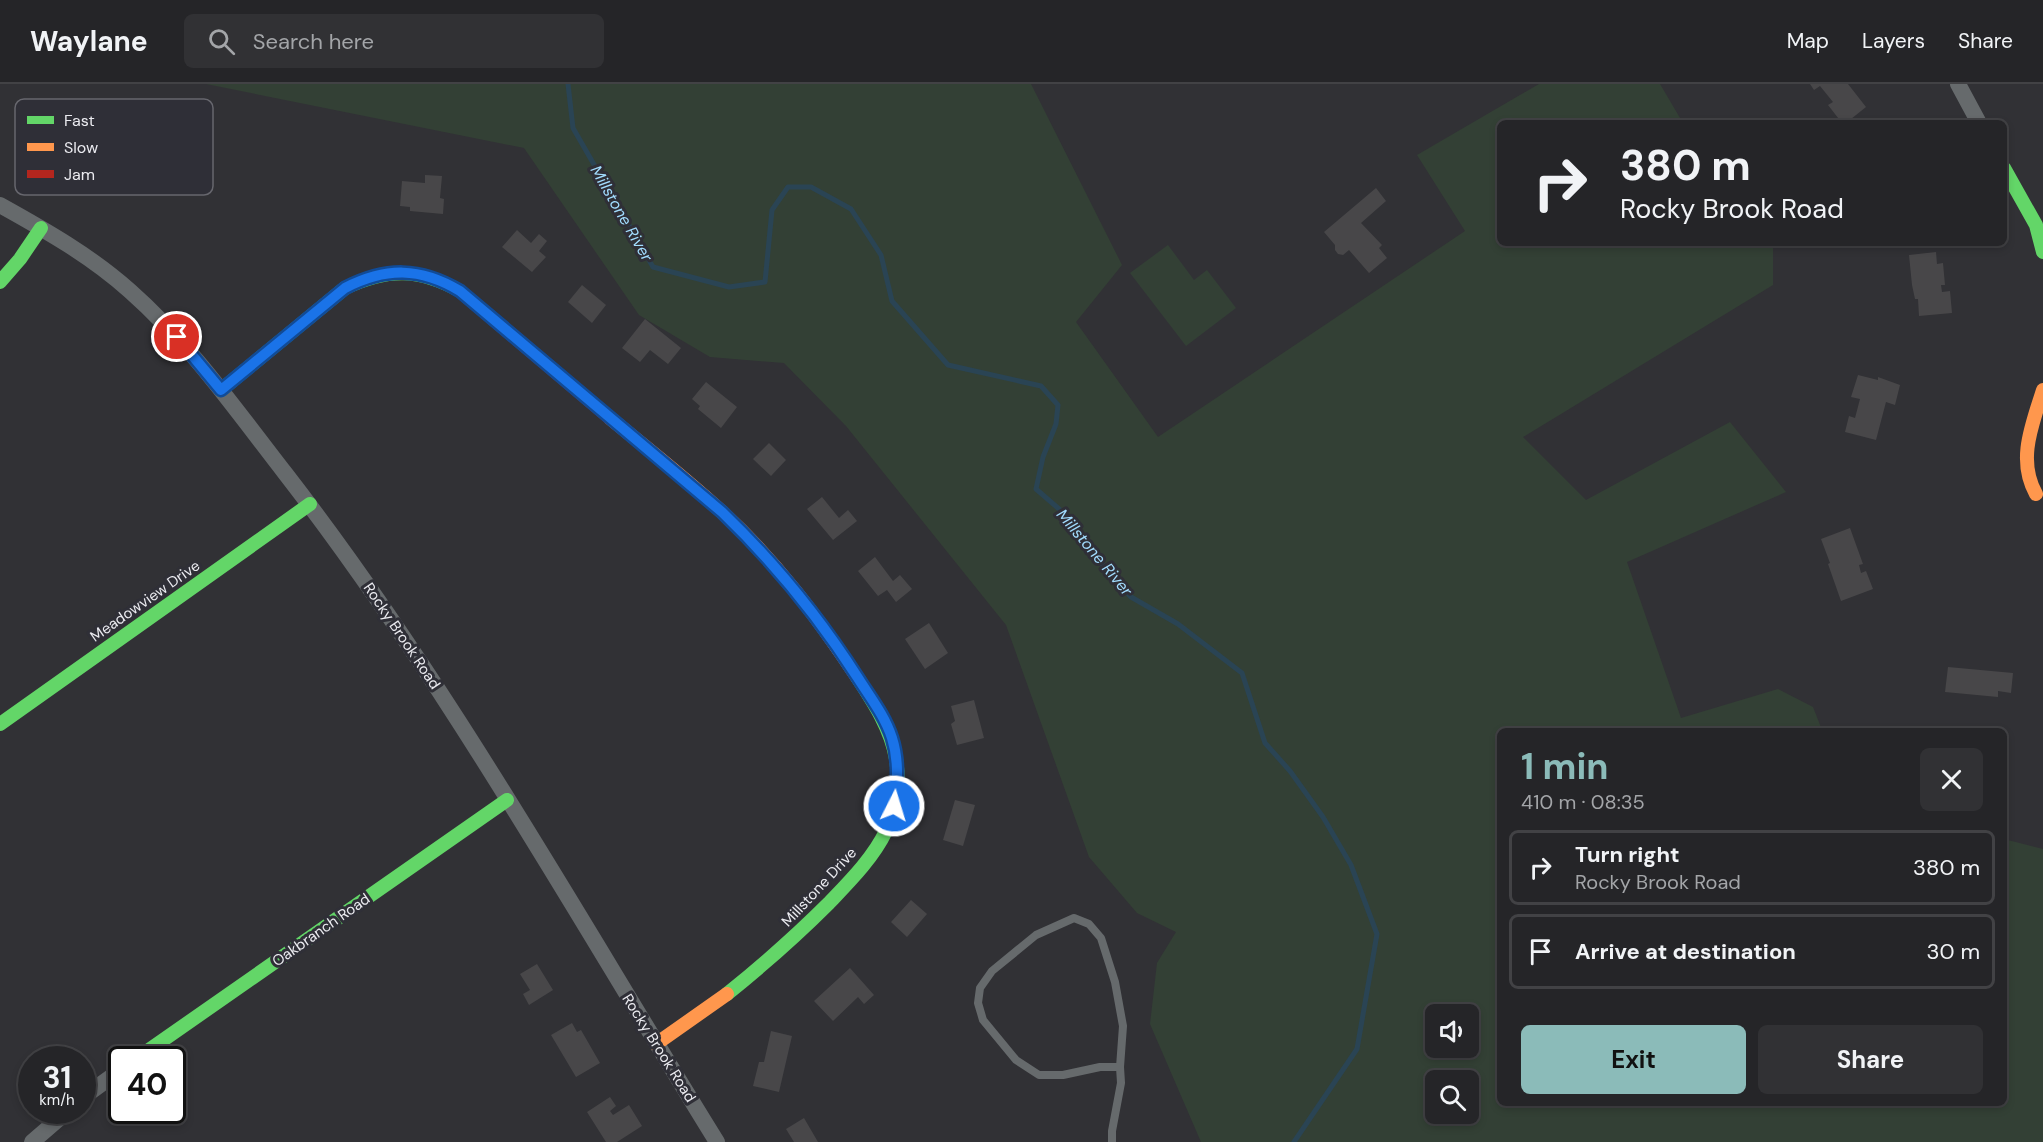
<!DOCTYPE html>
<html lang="en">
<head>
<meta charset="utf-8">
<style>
  :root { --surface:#252528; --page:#313134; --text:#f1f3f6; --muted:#a3a5a8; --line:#424245; --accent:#8bbbb9 }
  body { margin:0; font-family:"DM Sans",sans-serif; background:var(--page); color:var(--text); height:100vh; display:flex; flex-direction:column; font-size:22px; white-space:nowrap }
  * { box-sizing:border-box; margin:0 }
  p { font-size:20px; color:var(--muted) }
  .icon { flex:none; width:33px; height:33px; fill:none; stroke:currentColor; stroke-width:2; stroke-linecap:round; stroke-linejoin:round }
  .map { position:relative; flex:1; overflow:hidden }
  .sheet { position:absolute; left:1497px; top:644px; width:510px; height:378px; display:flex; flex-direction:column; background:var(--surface); border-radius:9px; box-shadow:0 3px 9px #0003,0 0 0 2px var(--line) }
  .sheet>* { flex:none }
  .top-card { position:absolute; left:1497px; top:36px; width:510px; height:126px; border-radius:9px; box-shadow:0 3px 9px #0003,0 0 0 2px var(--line); background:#252528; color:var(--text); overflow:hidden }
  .buttons { position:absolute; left:1425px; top:920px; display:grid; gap:12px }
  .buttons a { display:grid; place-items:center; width:54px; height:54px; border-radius:9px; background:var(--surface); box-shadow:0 3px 9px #0003,0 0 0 2px var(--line); font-size:30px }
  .speed { position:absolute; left:18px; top:962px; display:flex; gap:12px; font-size:30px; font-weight:700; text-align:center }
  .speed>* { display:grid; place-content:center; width:78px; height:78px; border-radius:50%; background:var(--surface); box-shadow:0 3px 9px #0003,0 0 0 2px var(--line); line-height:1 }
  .speed small { font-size:15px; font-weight:400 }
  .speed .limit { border:3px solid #111; border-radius:9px; background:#fff; color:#111 }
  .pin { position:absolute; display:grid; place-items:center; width:51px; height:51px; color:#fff; margin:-26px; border:3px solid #fff; border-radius:50%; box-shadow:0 2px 6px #0007 }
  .me { position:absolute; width:66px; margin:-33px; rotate:5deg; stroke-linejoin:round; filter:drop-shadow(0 0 4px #0008) }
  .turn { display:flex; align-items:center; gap:21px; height:126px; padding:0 24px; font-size:27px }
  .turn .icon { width:78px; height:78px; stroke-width:2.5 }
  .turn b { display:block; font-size:42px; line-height:51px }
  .round { display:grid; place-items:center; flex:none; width:63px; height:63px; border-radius:9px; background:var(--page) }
  .head { display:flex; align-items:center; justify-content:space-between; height:102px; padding:0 24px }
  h1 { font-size:36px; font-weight:700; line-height:45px; color:var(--accent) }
  .button { display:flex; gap:12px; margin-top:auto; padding:12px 24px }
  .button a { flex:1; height:69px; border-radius:9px; background:var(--accent); color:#111; font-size:24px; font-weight:700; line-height:69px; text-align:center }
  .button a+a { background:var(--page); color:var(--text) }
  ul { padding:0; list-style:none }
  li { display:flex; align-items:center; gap:18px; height:75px; margin:0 12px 9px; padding:0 12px; border:3px solid var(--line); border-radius:9px }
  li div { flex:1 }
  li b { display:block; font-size:22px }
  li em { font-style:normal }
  header { display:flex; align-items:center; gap:36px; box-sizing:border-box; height:84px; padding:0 30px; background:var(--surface); border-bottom:2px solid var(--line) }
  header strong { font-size:28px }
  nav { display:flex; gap:33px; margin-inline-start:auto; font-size:21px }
  .search { width:420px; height:54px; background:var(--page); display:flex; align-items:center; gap:15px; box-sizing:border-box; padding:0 21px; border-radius:9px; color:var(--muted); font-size:22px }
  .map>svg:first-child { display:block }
  .green { fill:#334035; fill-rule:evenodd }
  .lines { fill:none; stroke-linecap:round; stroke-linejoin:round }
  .stream { stroke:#2a4454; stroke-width:5 }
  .building { fill:#484749 }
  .lane { stroke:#666a6c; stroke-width:8 }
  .street { stroke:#666a6c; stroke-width:16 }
  .fast { stroke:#63d668; stroke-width:14 }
  .slow { stroke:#ff974d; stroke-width:14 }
  .jam { stroke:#b3261e; stroke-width:14 }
  .route-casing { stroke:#114b97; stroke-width:15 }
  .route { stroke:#1a73e8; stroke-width:10 }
  .labels { text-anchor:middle; stroke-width:6; stroke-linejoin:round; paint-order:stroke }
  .street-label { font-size:15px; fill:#ebebf0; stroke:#2f2f37 }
  .water-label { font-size:16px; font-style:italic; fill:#a2dcfe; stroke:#2f2f37 }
  .key { fill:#2f2f37; stroke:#67676e; stroke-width:1.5 }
  .key-label { font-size:16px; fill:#ebebf0 }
</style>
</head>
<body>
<header>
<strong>Waylane</strong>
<div class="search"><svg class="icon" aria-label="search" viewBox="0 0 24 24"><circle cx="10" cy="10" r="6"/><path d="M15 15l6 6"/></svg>Search here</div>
<nav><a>Map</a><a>Layers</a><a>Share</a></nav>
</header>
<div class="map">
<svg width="2043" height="1058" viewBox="0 0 2043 1058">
  <rect width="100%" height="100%" fill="#313135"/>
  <g class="green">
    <path d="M206 0H1031L1122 181 1076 238 1158 353 1465 147 1417 71 1539 0H1660L1683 39H1500V159H1773V201L1523 353 1586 416 1730 338 1786 408 1627 478 1681 634 1778 605 1813 623 1822 646H1500V1018H2004V755L2043 765V1058H1201L1150 940 1157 879 1176 848 1137 829 1089 773 1006 541 846 342 784 279 710 273 639 231 524 64ZM1436 930H1468V963H1436ZM1436 996H1468V1029H1436Z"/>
    <polygon points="1168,161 1194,196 1207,186 1236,224 1186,262 1130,189"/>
  </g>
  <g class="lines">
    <polyline class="stream" points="568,0 573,44 653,183 729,203 765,198 772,126 788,103 811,103 851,125 881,171 892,217 948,281 1041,302 1058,321 1056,340 1043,373 1036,405 1066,431 1099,477 1131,513 1178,540 1242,589 1265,659 1290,687 1323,733 1351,781 1377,850 1357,965 1294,1058"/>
  </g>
  <g class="building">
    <polygon points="1810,0 1848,0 1866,23 1846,39 1842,39 1828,21 1833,18 1820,2 1814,6"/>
    <polygon points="425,91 442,92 440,114 444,115 443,130 410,127 410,123 400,122 402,97 425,99"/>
    <polygon points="1376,104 1386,117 1361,139 1382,161 1379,164 1387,174 1369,189 1349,166 1343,171 1338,170 1335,166 1335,161 1324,148"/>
    <polygon points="517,146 531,159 539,150 547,157 539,167 546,173 532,188 502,163"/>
    <polygon points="1936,168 1937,180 1943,179 1945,201 1941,201 1942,208 1950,207 1952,229 1919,232 1918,215 1915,215 1912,201 1909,171"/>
    <polygon points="582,201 606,221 592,239 568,218"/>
    <polygon points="645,235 681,264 668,280 650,266 640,278 622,264"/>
    <polygon points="1858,291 1878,296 1878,293 1900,301 1895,321 1886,318 1876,356 1845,348 1849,332 1855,334 1860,315 1851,313"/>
    <polygon points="706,298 737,323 721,344 698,325 700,322 692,315"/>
    <polygon points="769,359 786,376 771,392 753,375"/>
    <polygon points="822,413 839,434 848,426 857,437 833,456 807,425"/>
    <polygon points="1850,444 1863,480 1859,481 1861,489 1866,487 1873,505 1841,517 1828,480 1830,479 1821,455"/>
    <polygon points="875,473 893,497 900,491 912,505 896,518 887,506 878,512 858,487"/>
    <polygon points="929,539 948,569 925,585 905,555"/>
    <polygon points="1948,583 2013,589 2011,609 1998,607 1998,613 1945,608"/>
    <polygon points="974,616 984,654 957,661 951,640 955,637 951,622"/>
    <polygon points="955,716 975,721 963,762 943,756"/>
    <polygon points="911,816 927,830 907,853 891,838"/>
    <polygon points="537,880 553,906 529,921 523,910 530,906 520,890"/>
    <polygon points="850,884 874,911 864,920 858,913 833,937 814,917"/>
    <polygon points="572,939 577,948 581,946 600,979 576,993 551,951"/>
    <polygon points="771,947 792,952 779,1008 753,1002 759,978 764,978"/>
    <polygon points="610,1013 616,1022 610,1027 613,1031 629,1021 642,1042 617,1058 606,1058 587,1028"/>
    <polygon points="804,1034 818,1058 794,1058 786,1045"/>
  </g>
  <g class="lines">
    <polyline class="lane" points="1112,1058 1112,1047 1121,999 1120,983 1123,942 1115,898 1101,854 1089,840 1074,834 1036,851 992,887 980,904 978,919 983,936 1016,976 1039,991 1063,991 1100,983 1120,983"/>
    <g class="street">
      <polyline points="1958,0 1979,39"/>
      <path d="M0 121C45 146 91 172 130 207 190 260 236 326 285 389 447 598 578 834 717 1058"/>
      <polyline points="82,1014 122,985"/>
      <polyline points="32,1058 69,1026"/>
    </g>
    <g class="fast">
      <polyline points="2004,84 2036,141 2043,168"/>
      <polyline points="0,198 20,175 41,144"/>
      <path d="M221 306 345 204C388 184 419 184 460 207"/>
      <polyline points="0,640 310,420"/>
      <path d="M727 910C763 881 797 851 829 819 850 797 873 774 886 747 896 725 900 699 896 675 891 645 874 619 857 593"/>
      <polyline points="136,975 507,716"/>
    </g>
    <g class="slow">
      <path d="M610 334C648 365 686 395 722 428 775 476 818 534 857 593"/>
      <path d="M2036 410C2017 376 2032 341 2043 306"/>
      <polyline points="656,960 727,910"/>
    </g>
    <polyline class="jam" points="460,207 610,334"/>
  </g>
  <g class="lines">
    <defs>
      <path id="route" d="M177 253 221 306 345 204C386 183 420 183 460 207L722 428C775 479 819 533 858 594 870 613 885 632 892 654 899 676 898 699 894 722"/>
    </defs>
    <use href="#route" class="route-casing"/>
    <use href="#route" class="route"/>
  </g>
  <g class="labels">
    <g class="street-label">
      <text transform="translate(145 517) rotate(-35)" y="5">Meadowview Drive</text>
      <text transform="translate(402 552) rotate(56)" y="5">Rocky Brook Road</text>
      <text transform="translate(819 803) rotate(-47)" y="5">Millstone Drive</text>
      <text transform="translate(321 846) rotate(-35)" y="5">Oakbranch Road</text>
      <text transform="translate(659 964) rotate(58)" y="5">Rocky Brook Road</text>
    </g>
    <g class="water-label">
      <text transform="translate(622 129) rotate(60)" y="6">Millstone River</text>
      <text transform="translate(1095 468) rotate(50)" y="6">Millstone River</text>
    </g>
  </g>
  <rect x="15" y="15" width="198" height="96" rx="9" class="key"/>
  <rect x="27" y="32" width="27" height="8" fill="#63d668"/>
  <rect x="27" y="59" width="27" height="8" fill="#ff974d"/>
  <rect x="27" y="86" width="27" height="8" fill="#b3261e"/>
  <g class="key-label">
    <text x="64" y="42">Fast</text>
    <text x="64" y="69">Slow</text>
    <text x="64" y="96">Jam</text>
  </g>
</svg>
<div class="buttons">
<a><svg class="icon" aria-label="sound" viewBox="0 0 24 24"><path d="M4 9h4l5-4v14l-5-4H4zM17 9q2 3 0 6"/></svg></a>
<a><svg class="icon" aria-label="search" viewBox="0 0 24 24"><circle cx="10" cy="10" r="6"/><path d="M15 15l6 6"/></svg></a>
</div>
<div class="speed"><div>31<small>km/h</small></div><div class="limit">40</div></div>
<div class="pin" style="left:177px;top:253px;background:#d93025"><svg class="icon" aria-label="arrive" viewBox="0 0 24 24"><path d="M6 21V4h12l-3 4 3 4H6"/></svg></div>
<svg class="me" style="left:894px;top:722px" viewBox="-20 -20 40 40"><circle r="17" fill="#1a73e8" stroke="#fff" stroke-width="3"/><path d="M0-11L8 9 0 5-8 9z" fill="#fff"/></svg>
<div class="top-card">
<div class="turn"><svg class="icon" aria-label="right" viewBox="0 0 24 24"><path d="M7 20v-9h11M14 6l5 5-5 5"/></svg><div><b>380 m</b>Rocky Brook Road</div></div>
</div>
<section class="sheet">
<div class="head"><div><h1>1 min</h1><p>410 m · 08:35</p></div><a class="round"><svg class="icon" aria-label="close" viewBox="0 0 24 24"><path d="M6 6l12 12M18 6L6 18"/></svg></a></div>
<ul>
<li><svg class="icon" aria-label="right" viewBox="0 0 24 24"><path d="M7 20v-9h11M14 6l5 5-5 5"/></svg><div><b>Turn right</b><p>Rocky Brook Road</p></div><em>380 m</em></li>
<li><svg class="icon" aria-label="arrive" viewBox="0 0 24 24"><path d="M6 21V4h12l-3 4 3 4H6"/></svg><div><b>Arrive at destination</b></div><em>30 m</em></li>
</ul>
<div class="button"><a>Exit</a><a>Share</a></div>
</section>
</div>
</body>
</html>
